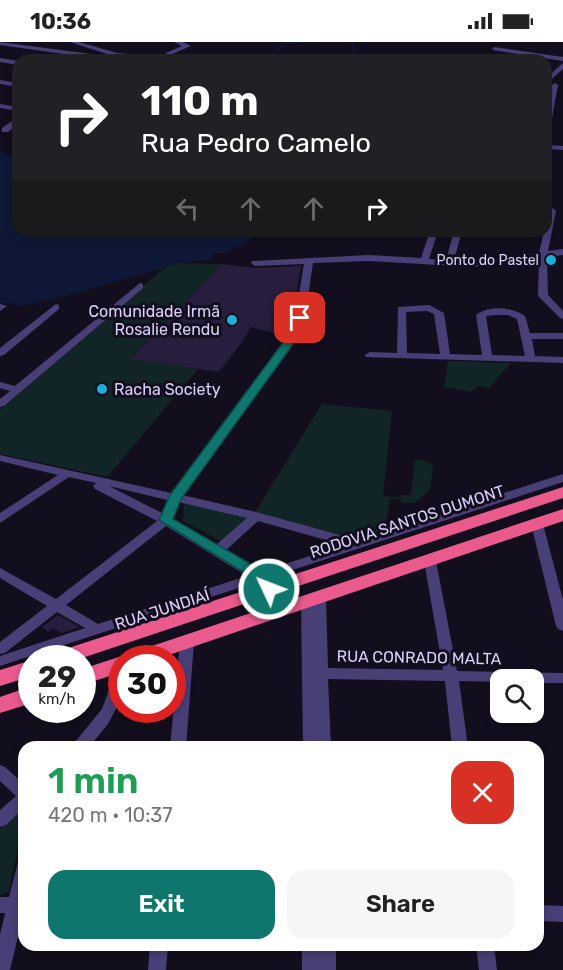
<!DOCTYPE html>
<html lang="en">
<head>
<meta charset="utf-8">
<style>
  :root { --surface:#fff; --page:#f6f6f6; --text:#222; --muted:#767676; --accent:#0f766e }
  body { margin:0; font-family:Rubik,sans-serif; background:var(--page); color:var(--text); height:100vh; display:flex; flex-direction:column; font-size:22px; white-space:nowrap }
  * { box-sizing:border-box; margin:0 }
  p { font-size:20px; color:var(--muted) }
  .icon { flex:none; width:33px; height:33px; fill:none; stroke:currentColor; stroke-width:2; stroke-linecap:round; stroke-linejoin:round }
  .map { position:relative; flex:1; overflow:hidden }
  .side { position:absolute; left:18px; top:699px; width:526px; height:210px; display:flex; flex-direction:column; background:var(--surface); border-radius:18px; box-shadow:0 3px 9px #0003 }
  .side>* { flex:none }
  .banner { position:absolute; left:12px; top:12px; width:540px; height:183px; border-radius:18px; box-shadow:0 3px 9px #0003; background:#202124; color:#fff; overflow:hidden }
  .fabs { position:absolute; left:490px; top:627px; display:grid; gap:12px }
  .fabs a { display:grid; place-items:center; width:54px; height:54px; border-radius:12px; background:var(--surface); box-shadow:0 3px 9px #0003; font-size:30px }
  .speed { position:absolute; left:18px; top:603px; display:flex; gap:12px; font-size:30px; font-weight:700; text-align:center }
  .speed>* { display:grid; place-content:center; width:78px; height:78px; border-radius:50%; background:var(--surface); box-shadow:0 3px 9px #0003; line-height:1 }
  .speed small { font-size:15px; font-weight:400 }
  .speed .limit { border:9px solid #d22; background:#fff; color:#111 }
  .pin { position:absolute; display:grid; place-items:center; width:51px; height:51px; color:#fff; margin:-26px; border-radius:12px; box-shadow:0 3px 9px #0006 }
  .me { position:absolute; width:66px; margin:-33px; rotate:313deg; stroke-linejoin:round; filter:drop-shadow(0 0 4px #0008) }
  .turn { display:flex; align-items:center; gap:21px; height:126px; padding:0 30px; font-size:27px }
  .turn .icon { width:78px; height:78px; stroke-width:2.5 }
  .turn b { display:block; font-size:42px; line-height:51px }
  .lanes { display:flex; align-items:center; height:57px; padding:0 30px; background:#0003; justify-content:center; gap:30px; direction:ltr }
  .lanes .off { opacity:.35 }
  .round { display:grid; place-items:center; flex:none; width:63px; height:63px; border-radius:18px; background:var(--page) }
  .overview { display:flex; align-items:center; justify-content:space-between; height:102px; padding:0 30px }
  h1 { font-size:36px; font-weight:600; line-height:45px; color:#1e9e55 }
  .primary-button { display:flex; gap:12px; margin-top:auto; padding:12px 30px }
  .primary-button a { flex:1; height:69px; border-radius:18px; background:var(--accent); color:#fff; font-size:24px; font-weight:600; line-height:69px; text-align:center }
  .primary-button a+a { background:var(--page); color:var(--text) }
  .status { display:flex; justify-content:space-between; align-items:center; height:42px; padding:0 30px; background:var(--surface); direction:ltr }
  .status svg { height:16px; fill:currentColor }
  .map>svg:first-child { display:block }
  .green { fill:#122526 }
  .water { fill:#0e1836 }
  .lines { fill:none; stroke-linecap:round; stroke-linejoin:round }
  .stream { stroke:#0e1836; stroke-width:1.5 }
  .building { fill:#271d3c }
  .minor { fill:#483f77; fill-rule:evenodd }
  .highway { fill:#eb5a8d; fill-rule:evenodd }
  .route { fill:#0f766e; stroke:#0a4d48; stroke-width:1.5 }
  .poi-dot { fill:#1ab0db; stroke:#130e1d; stroke-width:2 }
  .labels { text-anchor:middle; stroke-width:6; stroke-linejoin:round; paint-order:stroke }
  .far-poi-label { font-size:14px; fill:#dad0f9; stroke:#130e1d; text-anchor:end }
  .poi-label { font-size:16px; fill:#dad0f9; stroke:#130e1d; text-anchor:end }
  .street-label { font-size:16px; fill:#dad0f9; stroke:#130e1d }
</style>
</head>
<body>
<div class="status"><b>10:36</b><svg viewBox="0 0 49 12"><path d="M0 12V9h3v3zM5 12V6h3v6zM10 12V3h3v9zM15 12V0h3v12zM26 1h20v11H26zM47 4h2v5h-2z"/></svg></div>
<div class="map">
<svg width="563" height="928" viewBox="0 0 563 928">
  <rect width="100%" height="100%" fill="#130e1d"/>
  <g class="green">
    <polygon points="170,221 222,222 131,316 198,327 107,435 0,412 0,368"/>
    <polygon points="448,319 511,321 489,346 479,344 471,350 444,345"/>
    <polygon points="322,362 392,369 383,454 400,456 401,453 411,453 415,417 424,418 433,423 430,448 414,461 401,461 401,457 390,457 386,482 390,486 420,476 421,467 429,465 425,469 423,477 359,497 254,472"/>
    <polygon points="184,461 248,475 249,477 221,499 183,479"/>
    <polygon points="21,768 24,768 24,777 9,850 0,853 0,787"/>
  </g>
  <polygon class="water" points="0,109 18,117 18,189 260,189 242,205 234,205 225,212 213,211 212,217 181,221 51,258 19,264 12,261 0,261"/>
  <g class="lines">
    <g class="stream">
      <polyline points="269,18 284,1 308,0"/>
      <polyline points="349,18 354,9 352,0"/>
    </g>
  </g>
  <g class="building">
    <polygon points="222,222 255,226 301,224 293,275 285,294 251,285 242,300 219,330 131,317"/>
    <polygon points="58,573 80,585 62,591 53,586 48,590 42,585"/>
  </g>
  <g class="lines">
    <g class="minor">
      <polygon points="0,0 106,14 109,16 106,18 0,3"/>
      <polygon points="70,0 79,0 117,11 185,16 188,18 116,15"/>
      <polygon points="174,0 183,0 191,4 170,13 166,13 166,11 182,4"/>
      <polygon points="494,5 563,15 563,19 492,8"/>
      <polygon points="0,16 18,19 18,23 0,20"/>
      <polygon points="563,21 563,27 546,42 546,36"/>
      <polygon points="0,38 18,41 18,45 0,42"/>
      <polygon points="555,41 558,43 550,87 546,89 546,70 552,43"/>
      <polygon points="0,62 18,65 18,69 0,66"/>
      <polygon points="15,77 18,77 18,82 8,90 2,90 2,86"/>
      <polygon points="546,103 563,104 563,108 546,107"/>
      <path d="M546 160 556 169 548 209 563 207V213L547 215 548 253 563 269V277L560 276 538 254 539 216 474 225 369 219 313 221 305 276 298 294 182 453 256 470 358 498 563 432V440L268 536V541L263 542 257 540 0 624V614L85 586 57 570 5 611 0 612V600L47 564 0 536V526L56 557 157 479 95 447 93 444 96 441 69 435 0 481V471L58 433 0 419V413L171 451 288 294 295 276 304 222 255 224 251 221 252 219 369 213 421 216 430 189H438L429 217 446 218 454 189H462L454 218 474 219 539 211 544 189H546L548 169ZM109 444 167 458 162 471ZM178 460 247 476 216 503 173 477ZM258 479 344 503 260 530 225 509ZM166 484 247 534 98 582 66 563Z"/>
      <polygon points="140,241 143,242 143,246 4,364 0,365 0,357 10,349 0,346 0,340 15,344"/>
      <polygon points="0,262 7,264 0,269"/>
      <polygon points="56,262 59,263 59,267 4,313 0,314 0,306"/>
      <path d="M429 263 444 271 450 312 482 313 476 273C489 263 512 265 525 274L530 291H563V297H532L535 314 563 315V321L366 315 365 313 370 310 397 311 398 265ZM427 269 434 272 440 312 407 311 406 270ZM496 273H508L517 277 525 314 492 313 486 274Z"/>
      <polygon points="537,478 543,482 563,558 563,589 558,587 556,584 531,482"/>
      <polygon points="430,515 436,519 457,629 563,631 563,641 534,641 534,638 501,638 501,640 459,639 468,705 452,705 445,639 328,637 331,705 303,705 301,559 303,556 313,556 319,551 324,553 326,556 328,626 443,628 424,519"/>
      <polygon points="187,595 192,597 194,600 186,705 170,705 180,600 182,597"/>
      <polygon points="122,618 120,659 108,682 89,705 71,705 102,667 109,648 113,623 115,619"/>
      <polygon points="0,723 5,725 24,742 24,766 6,783 0,785 0,768 16,754 0,739"/>
      <polygon points="24,818 24,870 10,928 0,928 0,893 5,871 0,871 0,855 9,855 18,820"/>
      <polygon points="538,863 563,864 563,880 538,879"/>
      <polygon points="150,903 168,903 166,928 148,928"/>
      <rect x="302" y="903" width="34" height="25"/>
      <polygon points="476,903 494,903 497,928 479,928"/>
    </g>
    <g class="highway">
      <polygon points="563,445 563,456 82,616 50,616 53,611"/>
      <polygon points="563,467 563,479 160,616 122,616 122,630 82,643 82,627 122,614 128,616 131,611"/>
      <polygon points="32,618 32,634 0,644 0,628"/>
      <polygon points="32,644 32,661 0,671 0,655"/>
    </g>
  </g>
  <polygon class="route" points="300,273 305,276 299,294 181,457 173,477 266,531 276,547 269,552 264,550 256,538 159,478 170,453 288,294 295,276"/>
  <g class="poi-dot">
    <circle cx="551" cy="218" r="6"/>
    <circle cx="232" cy="278" r="6"/>
    <circle cx="102" cy="347" r="6"/>
  </g>
  <g class="labels">
    <g class="far-poi-label">
      <text x="539" y="223">Ponto do Pastel</text>
    </g>
    <g class="poi-label">
      <text x="220" y="275">Comunidade Irmã<tspan x="220" dy="18">Rosalie Rendu</tspan></text>
      <text x="114" y="353" text-anchor="start">Racha Society</text>
    </g>
    <g class="street-label">
      <text transform="translate(407 479) rotate(-18)" y="6">RODOVIA SANTOS DUMONT</text>
      <text transform="translate(162 567) rotate(-18)" y="6">RUA JUNDIAÍ</text>
      <text transform="translate(419 615) rotate(1)" y="6">RUA CONRADO MALTA</text>
    </g>
  </g>
</svg>
<div class="fabs">
<a><svg class="icon" aria-label="search" viewBox="0 0 24 24"><circle cx="10" cy="10" r="6"/><path d="M15 15l6 6"/></svg></a>
</div>
<div class="speed"><div>29<small>km/h</small></div><div class="limit">30</div></div>
<div class="pin" style="left:300px;top:276px;background:#d93025"><svg class="icon" aria-label="arrive" viewBox="0 0 24 24"><path d="M6 21V4h12l-3 4 3 4H6"/></svg></div>
<svg class="me" style="left:269px;top:547px" viewBox="-20 -20 40 40"><circle r="17" fill="#0f766e" stroke="#fff" stroke-width="3"/><path d="M0-11L8 9 0 5-8 9z" fill="#fff"/></svg>
<div class="banner">
<div class="turn"><svg class="icon" aria-label="right" viewBox="0 0 24 24"><path d="M7 20v-9h11M14 6l5 5-5 5"/></svg><div><b>110 m</b>Rua Pedro Camelo</div></div>
<div class="lanes"><svg class="icon off" aria-label="left" viewBox="0 0 24 24"><path d="M17 20v-9H6M10 6l-5 5 5 5"/></svg><svg class="icon off" aria-label="ahead" viewBox="0 0 24 24"><path d="M12 20V5M6 11l6-6 6 6"/></svg><svg class="icon off" aria-label="ahead" viewBox="0 0 24 24"><path d="M12 20V5M6 11l6-6 6 6"/></svg><svg class="icon" aria-label="right" viewBox="0 0 24 24"><path d="M7 20v-9h11M14 6l5 5-5 5"/></svg></div>
</div>
<section class="side">
<div class="overview"><div><h1>1 min</h1><p>420 m · 10:37</p></div><a class="round" style="background:#d93025;color:#fff"><svg class="icon" aria-label="close" viewBox="0 0 24 24"><path d="M6 6l12 12M18 6L6 18"/></svg></a></div>
<div class="primary-button"><a>Exit</a><a>Share</a></div>
</section>
</div>
</body>
</html>
